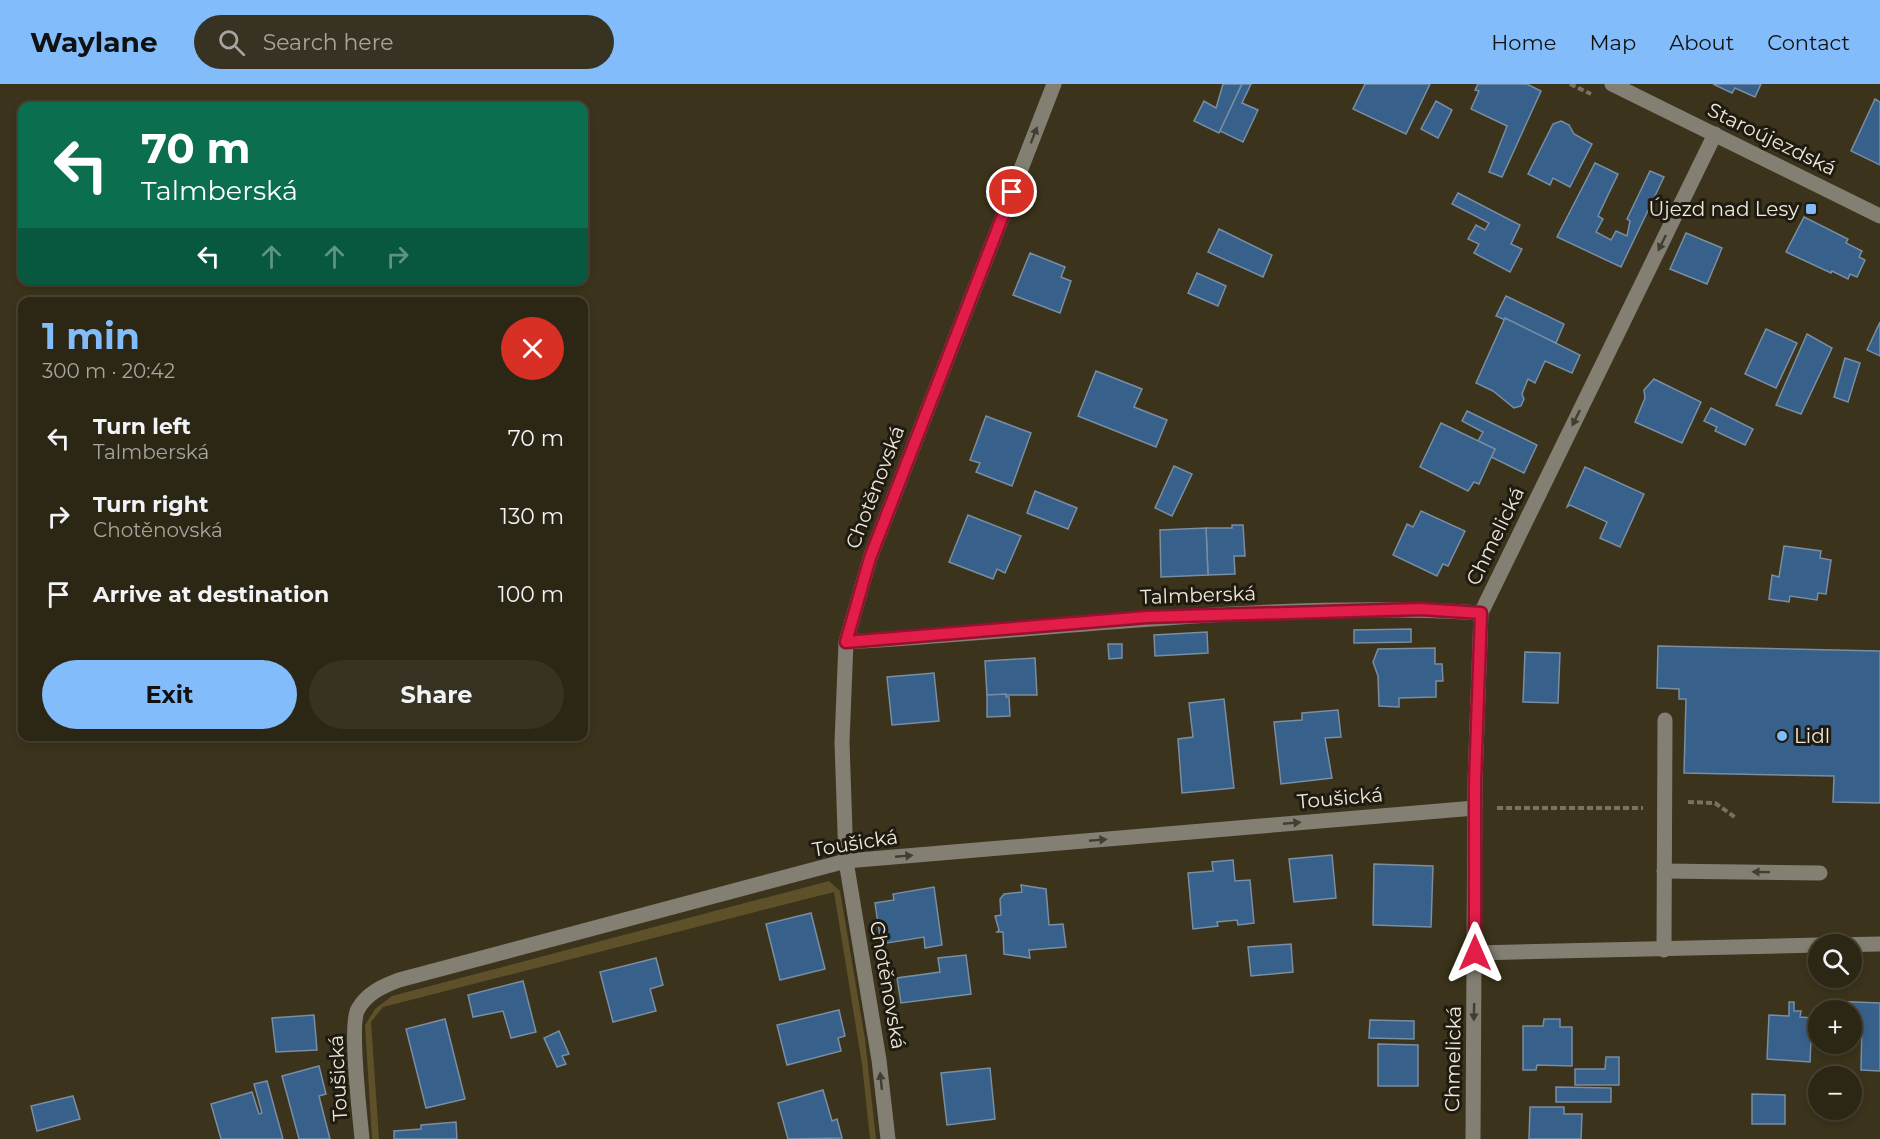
<!DOCTYPE html>
<html lang="en">
<head>
<meta charset="utf-8">
<style>
  :root { --surface:#2c2614; --page:#383222; --text:#f1f3f6; --muted:#a6a5a0; --line:#484334; --accent:#82bcfa }
  body { margin:0; font-family:Montserrat,sans-serif; background:var(--page); color:var(--text); height:100vh; display:flex; flex-direction:column; font-size:22px; white-space:nowrap }
  * { box-sizing:border-box; margin:0 }
  p { font-size:20px; color:var(--muted) }
  .icon { flex:none; width:33px; height:33px; fill:none; stroke:currentColor; stroke-width:2; stroke-linecap:round; stroke-linejoin:round }
  .map { position:relative; flex:1; overflow:hidden }
  .drawer { position:absolute; left:18px; top:213px; width:570px; height:444px; display:flex; flex-direction:column; background:var(--surface); border-radius:12px; box-shadow:0 3px 9px #0003,0 0 0 2px var(--line) }
  .drawer>* { flex:none }
  .banner { position:absolute; left:18px; top:18px; width:570px; height:183px; border-radius:12px; box-shadow:0 3px 9px #0003,0 0 0 2px var(--line); background:#0b6e4f; color:#fff; overflow:hidden }
  .buttons { position:absolute; left:1808px; top:850px; display:grid; gap:12px }
  .buttons a { display:grid; place-items:center; width:54px; height:54px; border-radius:50%; background:var(--surface); box-shadow:0 3px 9px #0003,0 0 0 2px var(--line); font-size:30px }
  .pin { position:absolute; display:grid; place-items:center; width:51px; height:51px; color:#fff; margin:-26px; border:3px solid #fff; border-radius:50%; box-shadow:0 2px 6px #0007 }
  .me { position:absolute; width:66px; margin:-33px; rotate:0deg; stroke-linejoin:round; filter:drop-shadow(0 0 4px #0008) }
  .turn { display:flex; align-items:center; gap:21px; height:126px; padding:0 24px; font-size:27px }
  .turn .icon { width:78px; height:78px; stroke-width:2.5 }
  .turn b { display:block; font-size:42px; line-height:51px }
  .lanes { display:flex; align-items:center; height:57px; padding:0 24px; background:#0003; justify-content:center; gap:30px; direction:ltr }
  .lanes .off { opacity:.35 }
  .round { display:grid; place-items:center; flex:none; width:63px; height:63px; border-radius:32px; background:var(--page) }
  .head { display:flex; align-items:center; justify-content:space-between; height:102px; padding:0 24px }
  h1 { font-size:36px; font-weight:700; line-height:45px; color:var(--accent) }
  .cta { display:flex; gap:12px; margin-top:auto; padding:12px 24px }
  .cta a { flex:1; height:69px; border-radius:36px; background:var(--accent); color:#111; font-size:24px; font-weight:700; line-height:69px; text-align:center }
  .cta a+a { background:var(--page); color:var(--text) }
  ul { padding:0; list-style:none }
  li { display:flex; align-items:center; gap:18px; height:78px; padding:0 24px }
  li div { flex:1 }
  li b { display:block; font-size:22px }
  li em { font-style:normal }
  header { display:flex; align-items:center; gap:36px; box-sizing:border-box; height:84px; padding:0 30px; background:var(--accent); color:#111 }
  header strong { font-size:28px }
  nav { display:flex; gap:33px; margin-inline-start:auto; font-size:21px }
  .search { width:420px; height:54px; background:var(--page); display:flex; align-items:center; gap:15px; box-sizing:border-box; padding:0 21px; border-radius:33px; color:var(--muted); font-size:22px }
  .map>svg:first-child { display:block }
  .green { fill:#5e512a }
  .building { fill:#37608a; stroke:#798da3; stroke-width:1.5 }
  .lines { fill:none; stroke-linecap:round; stroke-linejoin:round }
  .path { stroke:#79725e; stroke-width:4; stroke-dasharray:6 3; stroke-linecap:butt }
  .minor { stroke:#837f73; stroke-width:15 }
  .oneway { fill:#423e33 }
  .route-casing { stroke:#92132f; stroke-width:15 }
  .route { stroke:#e11d48; stroke-width:10 }
  .poi-dot { fill:#82bcfa; stroke:#1f1b10; stroke-width:2 }
  .labels { text-anchor:middle; stroke-width:6; stroke-linejoin:round; paint-order:stroke }
  .street-label { font-size:20px; fill:#ede8da; stroke:#1f1b10 }
  .poi-label { font-size:20px; fill:#ede8da; stroke:#1f1b10; text-anchor:end }
</style>
</head>
<body>
<header>
<strong>Waylane</strong>
<div class="search"><svg class="icon" aria-label="search" viewBox="0 0 24 24"><circle cx="10" cy="10" r="6"/><path d="M15 15l6 6"/></svg>Search here</div>
<nav><a>Home</a><a>Map</a><a>About</a><a>Contact</a></nav>
</header>
<div class="map">
<svg width="1880" height="1055" viewBox="0 0 1880 1055">
  <rect width="100%" height="100%" fill="#3b331b"/>
  <polygon class="green" points="829,797 840,807 865,955 876,1055 870,1055 862,980 834,808 383,923 371,938 379,1055 372,1055 365,941 375,925 392,912"/>
  <g class="building">
    <polygon points="1223,0 1242,0 1219,49 1194,37 1204,17 1216,24"/>
    <polygon points="1242,0 1251,0 1242,19 1258,26 1243,58 1220,47"/>
    <polygon points="1365,0 1430,0 1406,50 1353,25"/>
    <polygon points="1478,0 1527,0 1541,7 1502,93 1489,88 1507,42 1471,25 1479,7 1475,6"/>
    <polygon points="1713,0 1761,0 1755,13 1735,4 1732,9"/>
    <polygon points="1875,15 1880,18 1880,81 1851,67"/>
    <polygon points="1436,17 1452,26 1438,54 1421,45"/>
    <polygon points="1561,37 1569,41 1574,50 1592,60 1570,103 1553,94 1550,101 1528,90 1553,40"/>
    <polygon points="1595,79 1618,90 1598,132 1603,135 1596,148 1611,156 1616,147 1627,152 1630,137 1627,135 1650,87 1664,93 1621,183 1557,153"/>
    <polygon points="1458,109 1520,141 1511,160 1522,165 1510,188 1474,169 1479,160 1468,155 1476,141 1485,146 1489,139 1452,120"/>
    <polygon points="1804,133 1848,155 1846,159 1862,167 1859,173 1865,176 1857,193 1850,190 1848,195 1832,187 1831,189 1786,168"/>
    <polygon points="1219,145 1272,171 1263,193 1208,168"/>
    <polygon points="1686,149 1722,164 1707,200 1670,185"/>
    <polygon points="1030,169 1065,183 1061,193 1071,197 1060,229 1013,211"/>
    <polygon points="1197,189 1226,202 1218,222 1188,209"/>
    <polygon points="1506,212 1564,240 1556,259 1496,232"/>
    <polygon points="1505,234 1580,271 1572,289 1545,277 1535,299 1528,295 1522,310 1524,315 1521,322 1514,324 1493,307 1476,299"/>
    <polygon points="1880,238 1880,272 1867,266"/>
    <polygon points="1766,245 1797,259 1776,304 1745,290"/>
    <polygon points="1807,250 1832,264 1801,330 1776,321"/>
    <polygon points="1845,274 1860,279 1848,318 1834,313"/>
    <polygon points="1096,287 1142,305 1134,323 1167,336 1156,363 1078,332"/>
    <polygon points="1654,295 1701,318 1682,359 1635,338 1645,314 1644,306"/>
    <polygon points="1711,324 1753,345 1745,361 1715,347 1717,343 1704,337"/>
    <polygon points="1467,327 1537,361 1524,389 1491,373 1495,365 1478,357 1483,348 1462,337"/>
    <polygon points="986,332 1031,349 1012,402 976,388 980,379 970,376"/>
    <polygon points="1441,339 1495,365 1479,400 1474,398 1468,407 1420,383"/>
    <polygon points="1174,382 1192,390 1172,432 1155,424"/>
    <polygon points="1585,383 1644,410 1620,463 1600,454 1607,438 1570,421 1567,423"/>
    <polygon points="1035,407 1077,424 1068,445 1027,429"/>
    <polygon points="1421,427 1465,447 1448,482 1443,480 1437,492 1393,471 1407,440 1413,443"/>
    <polygon points="968,431 1021,452 1005,489 997,485 993,495 949,478"/>
    <polygon points="1232,441 1243,441 1245,472 1234,472 1235,490 1208,491 1206,444 1232,444"/>
    <polygon points="1206,444 1208,491 1161,493 1160,446"/>
    <polygon points="1784,462 1821,467 1820,474 1831,476 1826,510 1818,509 1817,516 1790,512 1789,518 1769,515 1772,491 1779,493"/>
    <polygon points="1411,545 1411,558 1354,559 1354,546"/>
    <polygon points="1207,548 1208,569 1155,572 1154,551"/>
    <polygon points="1108,560 1122,560 1122,574 1109,575"/>
    <polygon points="1658,562 1880,567 1880,719 1833,718 1834,692 1684,689 1686,615 1679,615 1679,605 1657,604"/>
    <polygon points="1435,564 1435,580 1442,580 1443,597 1436,597 1436,613 1399,614 1399,623 1379,622 1378,592 1373,578 1378,565"/>
    <polygon points="1525,568 1560,569 1558,619 1523,618"/>
    <polygon points="1035,574 1037,611 987,611 985,577"/>
    <polygon points="934,589 939,637 892,641 887,593"/>
    <polygon points="1006,610 1006,613 1009,613 1010,632 987,633 987,611"/>
    <polygon points="1224,615 1234,704 1182,709 1178,655 1193,653 1189,619"/>
    <polygon points="1338,626 1341,653 1325,654 1332,694 1281,700 1274,638 1302,636 1302,629"/>
    <polygon points="1332,771 1336,814 1294,818 1289,775"/>
    <polygon points="1233,776 1235,797 1250,796 1254,839 1238,841 1237,836 1217,838 1218,842 1193,845 1188,789 1213,787 1212,778"/>
    <polygon points="1374,780 1433,782 1431,843 1373,841"/>
    <polygon points="1021,801 1046,805 1049,841 1063,840 1066,863 1029,866 1030,874 1004,870 1003,848 997,848 999,846 995,832 1001,831 1000,815 1004,810 1022,808"/>
    <polygon points="934,803 942,861 925,864 924,853 881,860 875,819 894,816 893,810"/>
    <polygon points="811,829 825,885 780,896 766,840"/>
    <polygon points="1291,860 1293,888 1251,892 1248,863"/>
    <polygon points="966,871 971,910 901,919 897,894 940,888 938,874"/>
    <polygon points="656,874 663,901 650,905 656,927 613,938 600,888"/>
    <polygon points="523,897 536,948 511,954 503,927 473,933 468,911"/>
    <polygon points="1830,917 1880,919 1880,987 1861,986 1862,937 1851,937 1851,927 1830,927"/>
    <polygon points="1789,918 1794,918 1794,927 1801,927 1800,933 1812,934 1810,978 1767,975 1769,931 1789,932"/>
    <polygon points="839,926 845,952 838,954 841,967 787,981 777,941"/>
    <polygon points="314,931 317,966 276,968 272,934"/>
    <polygon points="445,935 465,1015 426,1024 406,945"/>
    <polygon points="1544,935 1560,935 1560,943 1572,943 1572,982 1537,981 1536,986 1523,986 1523,942 1543,942"/>
    <polygon points="1370,936 1414,937 1414,955 1369,954"/>
    <polygon points="559,947 569,970 562,972 566,980 557,983 544,954"/>
    <polygon points="1378,960 1418,961 1418,1002 1378,1002"/>
    <polygon points="1606,973 1619,973 1619,1001 1575,1001 1575,985 1605,985"/>
    <polygon points="319,982 326,1010 319,1012 330,1055 299,1055 282,992"/>
    <polygon points="990,984 995,1035 947,1041 941,989"/>
    <polygon points="267,997 283,1055 221,1055 211,1020 252,1008 259,1030 262,1029 254,1000"/>
    <polygon points="1556,1003 1611,1004 1611,1018 1556,1018"/>
    <polygon points="823,1006 832,1037 837,1035 842,1054 788,1055 778,1019"/>
    <polygon points="1752,1010 1785,1011 1785,1040 1752,1040"/>
    <polygon points="73,1012 80,1035 37,1047 31,1022"/>
    <polygon points="1530,1023 1564,1023 1564,1030 1582,1030 1581,1055 1529,1055"/>
    <polygon points="456,1038 457,1055 394,1055 394,1047 421,1045 421,1041"/>
  </g>
  <g class="lines">
    <g class="path">
      <polyline points="1570,0 1591,10"/>
      <polyline points="1688,718 1715,719 1736,734"/>
      <polyline points="1497,724 1643,724"/>
    </g>
    <g class="minor">
      <polyline points="1612,0 1880,132"/>
      <path d="M846 558C1057 546 1269 516 1481 529"/>
      <polyline points="1664,787 1820,789"/>
      <polyline points="1833,861 1880,860"/>
      <polyline points="1664,866 1665,636"/>
      <polyline points="1475,869 1818,861"/>
      <path d="M362 1055C360 1032 349 940 358 925 367 909 383 902 399 896L846 777 1475 724"/>
      <polyline points="888,1055 879,976 846,777 842,658 846,558 870,474 1054,0"/>
      <polyline points="1473,1055 1475,697 1481,529 1715,50"/>
    </g>
  </g>
  <defs><path id="oneway-solid" d="M-6-.8H1V-3.2L6.5 0L1 3.2V.8H-6Z" transform="scale(1.5)"/></defs>
  <g class="oneway">
    <use href="#oneway-solid" transform="translate(1034 51) rotate(-69)"/>
    <use href="#oneway-solid" transform="translate(1662 159) rotate(116)"/>
    <use href="#oneway-solid" transform="translate(1576 334) rotate(116)"/>
    <use href="#oneway-solid" transform="translate(1292 739) rotate(-5)"/>
    <use href="#oneway-solid" transform="translate(1098 756) rotate(-5)"/>
    <use href="#oneway-solid" transform="translate(904 772) rotate(-5)"/>
    <use href="#oneway-solid" transform="translate(1761 788) rotate(-179)"/>
    <use href="#oneway-solid" transform="translate(1474 928) rotate(91)"/>
    <use href="#oneway-solid" transform="translate(881 997) rotate(-96)"/>
  </g>
  <g class="lines">
    <defs>
      <polyline id="route" points="1012,108 870,474 846,558 1147,533 1420,525 1481,529 1475,697 1475,869"/>
    </defs>
    <use href="#route" class="route-casing"/>
    <use href="#route" class="route"/>
  </g>
  <g class="poi-dot">
    <rect x="1805" y="119" width="12" height="12" rx="3"/>
    <circle cx="1782" cy="652" r="6"/>
  </g>
  <g class="labels">
    <g class="street-label">
      <text transform="translate(1772 55) rotate(26)" y="7">Staroújezdská</text>
      <text transform="translate(875 403) rotate(-69)" y="7">Chotěnovská</text>
      <text transform="translate(1495 452) rotate(-64)" y="7">Chmelická</text>
      <text transform="translate(1198 511) rotate(-2)" y="7">Talmberská</text>
      <text transform="translate(1340 714) rotate(-5)" y="7">Toušická</text>
      <text transform="translate(855 759) rotate(-9)" y="7">Toušická</text>
      <text transform="translate(888 901) rotate(80)" y="7">Chotěnovská</text>
      <text transform="translate(1453 975) rotate(-89)" y="7">Chmelická</text>
      <text transform="translate(338 994) rotate(-93)" y="7">Toušická</text>
    </g>
    <g class="poi-label">
      <text x="1799" y="132">Újezd nad Lesy</text>
      <text x="1794" y="659" text-anchor="start">Lidl</text>
    </g>
  </g>
</svg>
<div class="buttons">
<a><svg class="icon" aria-label="search" viewBox="0 0 24 24"><circle cx="10" cy="10" r="6"/><path d="M15 15l6 6"/></svg></a>
<a>+</a>
<a>−</a>
</div>
<div class="pin" style="left:1012px;top:108px;background:#d93025"><svg class="icon" aria-label="arrive" viewBox="0 0 24 24"><path d="M6 21V4h12l-3 4 3 4H6"/></svg></div>
<svg class="me" style="left:1475px;top:869px" viewBox="-20 -20 40 40"><path d="M0-17L14 15 0 8-14 15z" fill="#e11d48" stroke="#fff" stroke-width="4"/></svg>
<div class="banner">
<div class="turn"><svg class="icon" aria-label="left" viewBox="0 0 24 24"><path d="M17 20v-9H6M10 6l-5 5 5 5"/></svg><div><b>70 m</b>Talmberská</div></div>
<div class="lanes"><svg class="icon" aria-label="left" viewBox="0 0 24 24"><path d="M17 20v-9H6M10 6l-5 5 5 5"/></svg><svg class="icon off" aria-label="ahead" viewBox="0 0 24 24"><path d="M12 20V5M6 11l6-6 6 6"/></svg><svg class="icon off" aria-label="ahead" viewBox="0 0 24 24"><path d="M12 20V5M6 11l6-6 6 6"/></svg><svg class="icon off" aria-label="right" viewBox="0 0 24 24"><path d="M7 20v-9h11M14 6l5 5-5 5"/></svg></div>
</div>
<section class="drawer">
<div class="head"><div><h1>1 min</h1><p>300 m · 20:42</p></div><a class="round" style="background:#d93025;color:#fff"><svg class="icon" aria-label="close" viewBox="0 0 24 24"><path d="M6 6l12 12M18 6L6 18"/></svg></a></div>
<ul>
<li><svg class="icon" aria-label="left" viewBox="0 0 24 24"><path d="M17 20v-9H6M10 6l-5 5 5 5"/></svg><div><b>Turn left</b><p>Talmberská</p></div><em>70 m</em></li>
<li><svg class="icon" aria-label="right" viewBox="0 0 24 24"><path d="M7 20v-9h11M14 6l5 5-5 5"/></svg><div><b>Turn right</b><p>Chotěnovská</p></div><em>130 m</em></li>
<li><svg class="icon" aria-label="arrive" viewBox="0 0 24 24"><path d="M6 21V4h12l-3 4 3 4H6"/></svg><div><b>Arrive at destination</b></div><em>100 m</em></li>
</ul>
<div class="cta"><a>Exit</a><a>Share</a></div>
</section>
</div>
</body>
</html>
